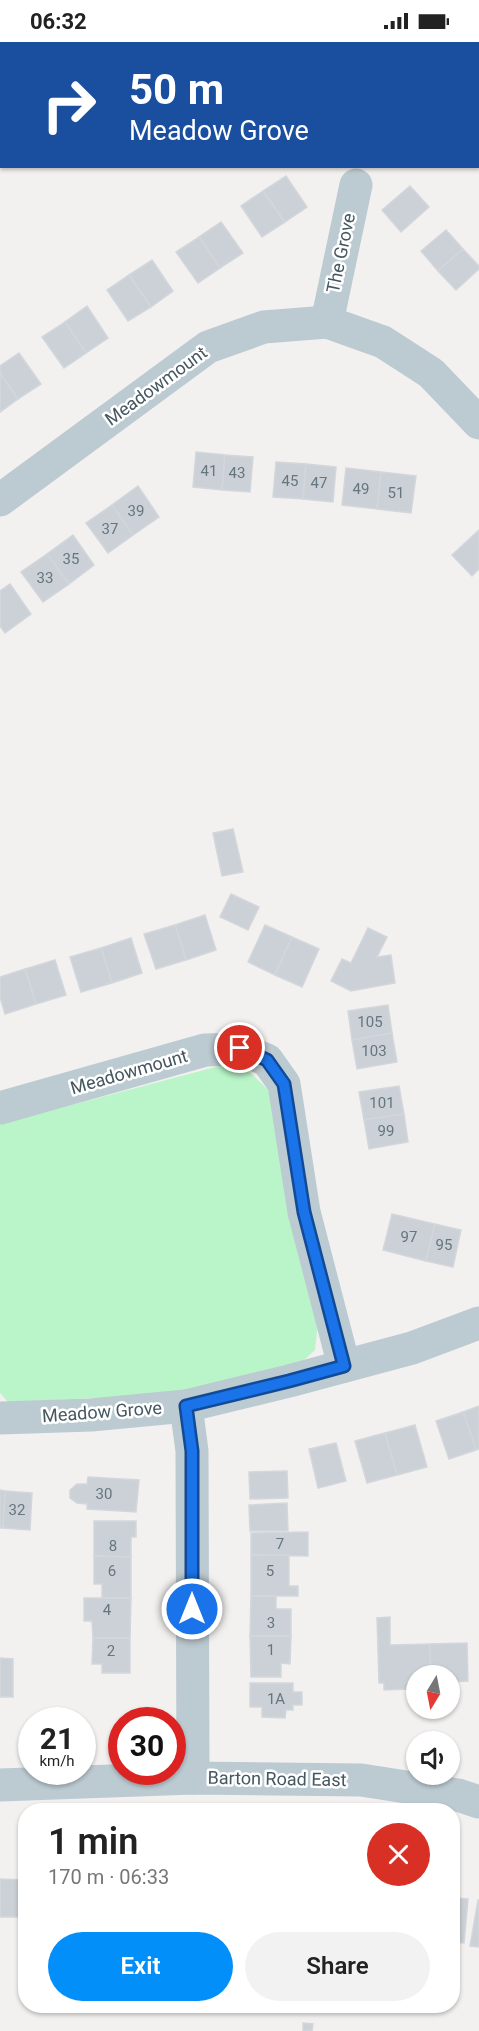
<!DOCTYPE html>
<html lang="en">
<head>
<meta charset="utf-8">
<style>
  :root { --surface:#fff; --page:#f2f2f2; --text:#222; --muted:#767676; --accent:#038ff9 }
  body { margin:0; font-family:Roboto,sans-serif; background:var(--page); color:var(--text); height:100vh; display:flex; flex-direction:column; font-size:22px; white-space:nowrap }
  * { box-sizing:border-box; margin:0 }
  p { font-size:20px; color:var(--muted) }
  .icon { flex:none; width:33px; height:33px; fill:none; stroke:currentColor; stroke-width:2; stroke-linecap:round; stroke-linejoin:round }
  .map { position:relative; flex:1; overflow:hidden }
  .drawer { position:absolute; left:18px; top:1761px; width:442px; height:210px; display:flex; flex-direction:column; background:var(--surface); border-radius:24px; box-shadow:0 2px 4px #0004 }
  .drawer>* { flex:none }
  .hud { position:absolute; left:0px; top:0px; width:480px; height:126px; box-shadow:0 2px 4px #0004; background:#1a4fa0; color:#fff; overflow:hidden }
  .needle { width:39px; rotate:190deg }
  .fabs { position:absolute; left:406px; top:1623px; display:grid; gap:12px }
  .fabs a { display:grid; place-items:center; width:54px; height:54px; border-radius:50%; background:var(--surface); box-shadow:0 2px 4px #0004; font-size:30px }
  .speed { position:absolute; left:18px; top:1665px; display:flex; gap:12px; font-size:30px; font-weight:700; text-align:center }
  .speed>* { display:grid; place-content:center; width:78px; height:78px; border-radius:50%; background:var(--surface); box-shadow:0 2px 4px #0004; line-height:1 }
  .speed small { font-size:15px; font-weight:400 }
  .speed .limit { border:9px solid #d22; background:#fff; color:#111 }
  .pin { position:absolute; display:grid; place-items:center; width:51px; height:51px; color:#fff; margin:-26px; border:3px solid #fff; border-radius:50%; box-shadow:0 2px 6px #0007 }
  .me { position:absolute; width:66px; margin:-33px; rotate:0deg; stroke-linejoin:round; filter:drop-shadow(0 0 4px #0008) }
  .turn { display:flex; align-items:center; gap:21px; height:126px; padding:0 30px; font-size:27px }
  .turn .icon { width:78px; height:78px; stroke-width:2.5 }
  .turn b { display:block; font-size:42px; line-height:51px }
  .round { display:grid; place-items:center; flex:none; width:63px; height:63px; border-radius:32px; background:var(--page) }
  .summary { display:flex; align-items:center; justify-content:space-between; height:102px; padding:0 30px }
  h1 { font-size:36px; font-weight:600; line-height:45px }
  .cta { display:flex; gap:12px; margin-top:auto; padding:12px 30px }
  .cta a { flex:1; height:69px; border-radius:36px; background:var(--accent); color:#fff; font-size:24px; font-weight:600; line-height:69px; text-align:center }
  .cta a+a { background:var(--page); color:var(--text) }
  .status { display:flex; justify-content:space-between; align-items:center; height:42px; padding:0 30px; background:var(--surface); direction:ltr }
  .status svg { height:16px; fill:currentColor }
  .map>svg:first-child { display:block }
  .green { fill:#baf5c9 }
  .building { fill:#cbd1d6; stroke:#d3d7dc; stroke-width:1.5 }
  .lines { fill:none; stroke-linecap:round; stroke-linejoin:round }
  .minor { stroke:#bccad1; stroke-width:33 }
  .route-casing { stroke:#114b97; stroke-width:15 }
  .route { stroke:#1a73e8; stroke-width:10 }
  .labels { text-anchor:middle; stroke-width:5; stroke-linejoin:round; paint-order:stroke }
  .number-label { font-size:15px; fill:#66767e }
  .street-label { font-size:18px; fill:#455760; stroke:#fff }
</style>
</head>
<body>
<div class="status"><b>06:32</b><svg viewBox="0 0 49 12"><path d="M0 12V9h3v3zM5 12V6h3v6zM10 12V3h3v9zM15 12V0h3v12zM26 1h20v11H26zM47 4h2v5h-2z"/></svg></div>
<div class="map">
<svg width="479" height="1989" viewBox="0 0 479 1989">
  <rect width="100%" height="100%" fill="#f3f0f0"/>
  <polygon class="green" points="219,1024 248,1028 270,1050 318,1281 315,1308 299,1323 165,1353 8,1360 0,1351 0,1082"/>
  <g class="building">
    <polygon points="0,66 2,68 2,106 0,103"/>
    <polygon points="286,134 307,165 285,180 263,149"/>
    <polygon points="410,144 429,165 401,190 382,168"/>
    <polygon points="263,149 285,180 262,195 241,164"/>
    <polygon points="221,180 243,211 220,226 199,195"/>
    <polygon points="446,188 463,207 438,229 421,209"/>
    <polygon points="199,195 220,226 198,241 176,210"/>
    <polygon points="463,207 479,224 479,227 456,248 438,229"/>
    <polygon points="152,218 173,249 151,265 129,233"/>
    <polygon points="129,233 151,265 128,279 107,248"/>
    <polygon points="87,264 108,296 86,311 65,280"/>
    <polygon points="65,280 86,311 64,326 42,295"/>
    <polygon points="19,311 41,342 18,357 0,331 0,324"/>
    <polygon points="0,331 18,357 0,370"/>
    <polygon points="196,410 225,413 222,448 193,445"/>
    <polygon points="225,413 253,415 250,450 222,448"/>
    <polygon points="276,420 306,422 303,457 273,455"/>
    <polygon points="306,422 336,425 333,460 303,457"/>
    <polygon points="346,426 381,430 377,467 342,463"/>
    <polygon points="381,430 416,434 411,471 377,467"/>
    <polygon points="138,444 159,475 133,493 112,463"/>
    <polygon points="112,463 133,493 108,511 86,481"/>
    <polygon points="479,488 479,527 472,534 452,513"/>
    <polygon points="73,493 94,523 69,542 47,512"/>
    <polygon points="47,512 69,542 43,560 21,530"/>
    <polygon points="10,542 31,572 5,591 0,584 0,549"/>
    <polygon points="233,787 243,830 222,834 213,791"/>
    <polygon points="231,852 259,865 248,888 220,875"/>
    <polygon points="205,873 216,908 186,918 175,883"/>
    <polygon points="175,883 186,918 156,927 144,892"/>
    <polygon points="265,883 292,895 275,933 248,920"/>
    <polygon points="368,886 387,895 377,915 391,913 395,941 351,949 331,939 342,917 351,921"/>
    <polygon points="292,895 319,907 302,945 275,933"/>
    <polygon points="131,896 142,931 112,941 101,906"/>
    <polygon points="101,906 112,941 81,950 70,915"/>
    <polygon points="55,918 66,953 36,962 25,927"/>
    <polygon points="25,927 36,962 5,972 0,955 0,935"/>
    <polygon points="388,963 392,991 352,998 348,969"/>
    <polygon points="392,991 397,1020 357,1027 352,998"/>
    <polygon points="399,1044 404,1072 364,1078 359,1050"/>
    <polygon points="404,1072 408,1100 369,1107 364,1078"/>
    <polygon points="392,1172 435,1182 426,1219 383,1208"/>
    <polygon points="435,1182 461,1188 453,1225 426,1219"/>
    <polygon points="479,1364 479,1407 476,1408 463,1370"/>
    <polygon points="463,1370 476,1408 449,1417 436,1379"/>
    <polygon points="415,1383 427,1425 397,1433 385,1391"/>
    <polygon points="385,1391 397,1433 367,1441 355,1399"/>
    <polygon points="336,1401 346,1439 318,1446 309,1407"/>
    <polygon points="287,1429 288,1456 250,1457 249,1430"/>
    <polygon points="88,1435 139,1438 136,1470 87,1467 87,1462 77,1461 70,1456 70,1448 77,1442 87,1442"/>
    <polygon points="0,1448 5,1449 3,1486 0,1486"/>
    <polygon points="5,1449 32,1451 30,1488 3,1486"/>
    <polygon points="287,1461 288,1489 250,1489 249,1463"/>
    <polygon points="94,1479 136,1479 136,1495 131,1495 131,1515 94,1514"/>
    <polygon points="308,1490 308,1514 251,1513 251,1491"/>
    <polygon points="251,1513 289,1513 289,1544 298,1544 298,1554 251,1554"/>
    <polygon points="94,1514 131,1515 131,1556 102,1556 102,1542 94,1542"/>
    <polygon points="251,1554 276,1554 276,1567 291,1567 291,1594 250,1594"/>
    <polygon points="84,1556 131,1556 130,1596 93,1596 92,1579 84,1579"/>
    <polygon points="390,1575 390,1603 430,1602 431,1634 417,1634 417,1640 409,1640 409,1647 384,1648 384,1641 379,1641 377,1576"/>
    <polygon points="250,1594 291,1594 290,1622 281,1621 281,1635 251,1635"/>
    <polygon points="93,1596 130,1596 130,1631 102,1631 102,1622 92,1622"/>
    <polygon points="467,1601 468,1639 450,1640 450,1634 431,1634 430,1602"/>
    <polygon points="0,1616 13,1617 13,1655 0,1655"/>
    <polygon points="250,1641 293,1641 293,1650 302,1650 302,1663 293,1663 293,1668 286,1668 285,1676 262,1675 262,1665 250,1665"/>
    <polygon points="0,1837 22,1838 22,1875 0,1875"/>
    <rect x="22" y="1838" width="4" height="37"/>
    <polygon points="453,1856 468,1857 464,1901 453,1900"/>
    <polygon points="478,1858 479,1858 479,1905 470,1904"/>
    <polygon points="303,1981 313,1982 312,1989 303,1989"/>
  </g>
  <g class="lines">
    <g class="minor">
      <polyline points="327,280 356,143"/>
      <polyline points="0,458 208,305 264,285 327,280 383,300 431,331 479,381"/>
      <polyline points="0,1066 205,1008 240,1007 267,1018 284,1042 304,1170 344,1324"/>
      <polyline points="186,1364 192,1409 193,1736"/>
      <polyline points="0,1376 91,1373 186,1364 289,1339 412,1306 479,1281"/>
      <polyline points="0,1743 193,1736 361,1738 458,1753 479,1760"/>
    </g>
  </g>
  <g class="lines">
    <defs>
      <polyline id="route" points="192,1567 192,1409 186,1364 289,1339 344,1324 304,1170 284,1042 267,1018 240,1006"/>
    </defs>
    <use href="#route" class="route-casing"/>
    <use href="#route" class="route"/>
  </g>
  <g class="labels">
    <g class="number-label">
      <text x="209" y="434">41</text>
      <text x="237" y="436">43</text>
      <text x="290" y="444">45</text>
      <text x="319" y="446">47</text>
      <text x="361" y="452">49</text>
      <text x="396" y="456">51</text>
      <text x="136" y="474">39</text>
      <text x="110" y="492">37</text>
      <text x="71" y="522">35</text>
      <text x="45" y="541">33</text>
      <text x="370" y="985">105</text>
      <text x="374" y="1014">103</text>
      <text x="382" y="1066">101</text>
      <text x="386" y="1094">99</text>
      <text x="409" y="1200">97</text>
      <text x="444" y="1208">95</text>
      <text x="104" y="1457">30</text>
      <text x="17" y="1473">32</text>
      <text x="280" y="1507">7</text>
      <text x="113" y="1509">8</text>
      <text x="112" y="1534">6</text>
      <text x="270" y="1534">5</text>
      <text x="107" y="1573">4</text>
      <text x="271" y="1586">3</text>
      <text x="271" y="1613">1</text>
      <text x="111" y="1614">2</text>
      <text x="276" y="1662">1A</text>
    </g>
    <g class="street-label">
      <text transform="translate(341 211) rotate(-78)" y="6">The Grove</text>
      <text transform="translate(156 344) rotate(-36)" y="6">Meadowmount</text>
      <text transform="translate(129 1030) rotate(-16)" y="6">Meadowmount</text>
      <text transform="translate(102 1370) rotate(-4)" y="6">Meadow Grove</text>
      <text transform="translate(277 1737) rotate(1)" y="6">Barton Road East</text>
    </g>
  </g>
</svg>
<div class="fabs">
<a><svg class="needle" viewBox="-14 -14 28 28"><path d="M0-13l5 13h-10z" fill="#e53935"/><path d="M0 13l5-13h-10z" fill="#767676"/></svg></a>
<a><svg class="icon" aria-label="sound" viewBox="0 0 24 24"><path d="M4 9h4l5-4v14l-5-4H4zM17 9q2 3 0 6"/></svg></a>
</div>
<div class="speed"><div>21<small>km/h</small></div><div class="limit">30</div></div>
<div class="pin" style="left:240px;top:1006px;background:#d93025"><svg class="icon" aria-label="arrive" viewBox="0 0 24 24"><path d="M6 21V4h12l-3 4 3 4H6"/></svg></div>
<svg class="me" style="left:192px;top:1567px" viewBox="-20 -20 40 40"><circle r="17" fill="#1a73e8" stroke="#fff" stroke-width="3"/><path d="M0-11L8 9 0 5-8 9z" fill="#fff"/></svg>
<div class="hud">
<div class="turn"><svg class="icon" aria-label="right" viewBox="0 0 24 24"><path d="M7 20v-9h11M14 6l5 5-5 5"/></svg><div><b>50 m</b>Meadow Grove</div></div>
</div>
<section class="drawer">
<div class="summary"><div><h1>1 min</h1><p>170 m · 06:33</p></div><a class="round" style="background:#d93025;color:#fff"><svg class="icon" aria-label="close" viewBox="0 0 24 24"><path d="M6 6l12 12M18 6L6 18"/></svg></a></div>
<div class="cta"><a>Exit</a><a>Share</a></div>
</section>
</div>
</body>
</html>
